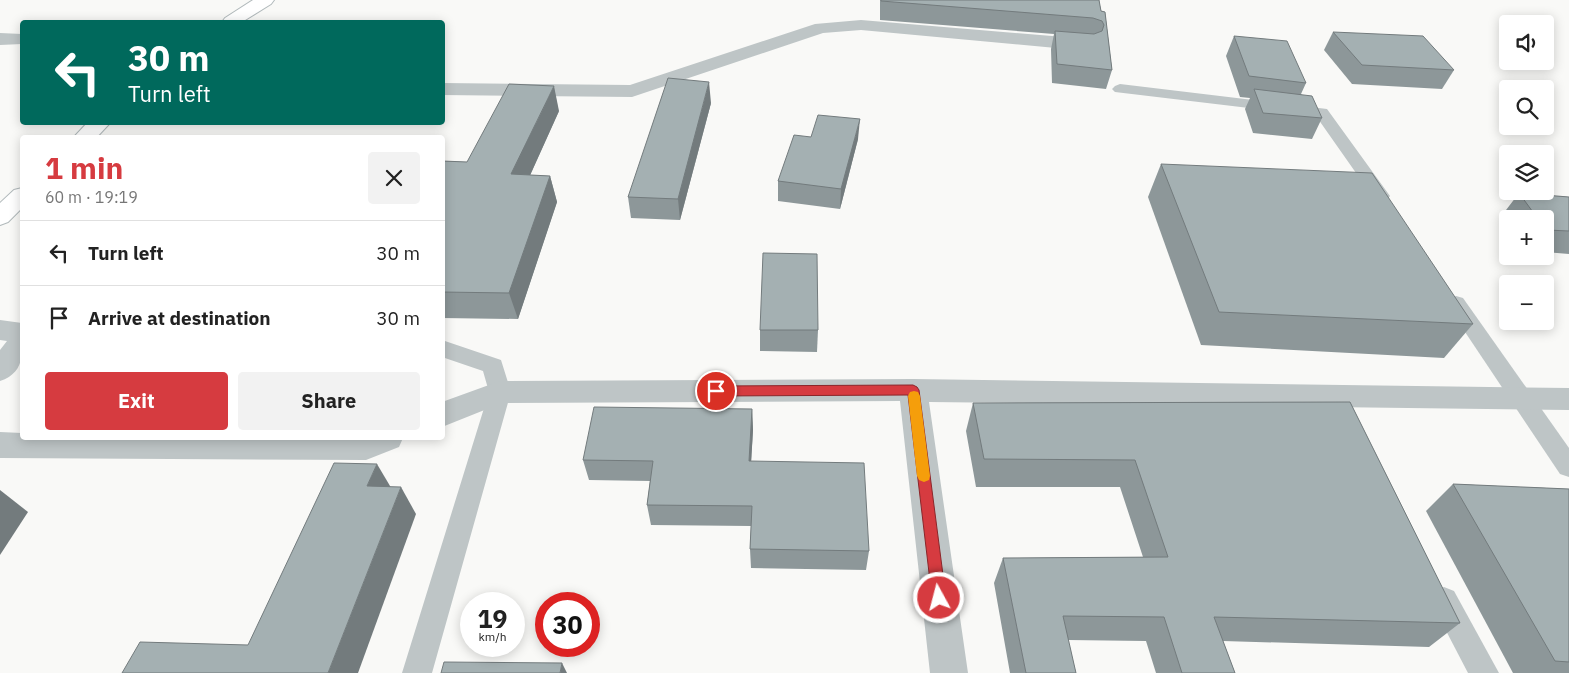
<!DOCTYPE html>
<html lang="en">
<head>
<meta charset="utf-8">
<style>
  :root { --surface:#fff; --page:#f2f2f2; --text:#222; --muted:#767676; --line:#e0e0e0; --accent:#d63b40 }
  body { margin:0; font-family:"IBM Plex Sans",sans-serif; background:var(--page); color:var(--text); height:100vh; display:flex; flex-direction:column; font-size:19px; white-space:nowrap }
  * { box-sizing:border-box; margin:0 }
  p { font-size:16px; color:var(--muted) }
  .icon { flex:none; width:28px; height:28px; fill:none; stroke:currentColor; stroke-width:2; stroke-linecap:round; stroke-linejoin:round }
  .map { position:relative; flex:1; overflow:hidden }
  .drawer { position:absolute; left:20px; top:135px; width:425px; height:305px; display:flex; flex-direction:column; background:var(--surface); border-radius:5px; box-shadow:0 2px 12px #0003 }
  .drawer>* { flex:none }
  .top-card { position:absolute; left:20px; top:20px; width:425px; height:105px; border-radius:5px; box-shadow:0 2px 12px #0003; background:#00695c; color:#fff; overflow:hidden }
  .buttons { position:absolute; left:1499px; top:15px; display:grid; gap:10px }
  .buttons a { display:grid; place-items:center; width:55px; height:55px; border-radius:5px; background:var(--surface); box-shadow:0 2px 12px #0003; font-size:25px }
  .speed { position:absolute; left:460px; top:592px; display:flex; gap:10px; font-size:25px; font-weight:700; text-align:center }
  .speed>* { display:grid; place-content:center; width:65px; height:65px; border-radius:50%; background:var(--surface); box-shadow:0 2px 12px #0003; line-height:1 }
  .speed small { font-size:12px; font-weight:400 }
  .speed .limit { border:8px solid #d22; background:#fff; color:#111 }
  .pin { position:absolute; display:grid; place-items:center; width:42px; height:42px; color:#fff; margin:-21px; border:2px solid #fff; border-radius:50%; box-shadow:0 1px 5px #0007 }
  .me { position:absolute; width:55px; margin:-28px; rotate:353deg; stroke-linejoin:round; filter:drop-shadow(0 0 4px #0008) }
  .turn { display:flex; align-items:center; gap:18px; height:105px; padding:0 25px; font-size:22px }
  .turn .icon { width:65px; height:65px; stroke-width:2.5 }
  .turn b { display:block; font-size:35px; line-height:42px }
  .round { display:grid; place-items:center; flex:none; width:52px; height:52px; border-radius:5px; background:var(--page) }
  .head { display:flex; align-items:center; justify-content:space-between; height:85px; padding:0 25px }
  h1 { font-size:30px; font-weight:700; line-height:38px; color:var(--accent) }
  .button { display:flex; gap:10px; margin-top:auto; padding:10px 25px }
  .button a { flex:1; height:58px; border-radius:5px; background:var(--accent); color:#fff; font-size:20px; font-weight:700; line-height:58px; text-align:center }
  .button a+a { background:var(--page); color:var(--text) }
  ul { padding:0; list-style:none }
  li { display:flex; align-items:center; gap:15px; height:65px; padding:0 25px; border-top:1px solid var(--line) }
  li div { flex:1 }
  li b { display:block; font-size:19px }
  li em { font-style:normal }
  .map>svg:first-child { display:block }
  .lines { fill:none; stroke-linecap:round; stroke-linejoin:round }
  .secondary-casing { stroke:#b1b9bb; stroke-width:2 }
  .lane { fill:#bec5c6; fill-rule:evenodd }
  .street { fill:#bec5c6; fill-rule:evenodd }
  .secondary { fill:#fff; fill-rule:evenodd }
  .wall { fill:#8d9799 }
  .shaded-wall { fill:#737b7d }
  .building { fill:#a4b0b2; stroke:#737b7d }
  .route { fill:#d63b40; stroke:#8b262a }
  .slow { fill:#f59e0b }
</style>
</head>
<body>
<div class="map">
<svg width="1569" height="673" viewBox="0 0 1569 673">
  <rect width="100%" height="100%" fill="#f9f9f7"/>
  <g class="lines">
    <defs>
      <g id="secondary">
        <polygon points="253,0 274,0 271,4 242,22 222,22 225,18"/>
        <polygon points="88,122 111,122 96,138 73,138"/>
        <polygon points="22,188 22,208 8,222 0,225 0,203 14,190"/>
      </g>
    </defs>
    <use href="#secondary" class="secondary-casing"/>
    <g class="lane">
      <polygon points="1120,84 1327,109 1390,196 1387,200 1381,202 1375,200 1316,116 1115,92 1112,89 1115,86"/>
      <polygon points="1456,296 1463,298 1569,448 1569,477 1560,474 1449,308 1446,303 1449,298"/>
      <polygon points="442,340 501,360 511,392 432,673 402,673 489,392 483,371 442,357"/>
      <polygon points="1444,587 1454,591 1499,673 1468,673 1430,600 1434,591"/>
    </g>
    <g class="street">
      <polygon points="861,20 1088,39 1095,41 1097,45 1095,49 1088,51 861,30 823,33 632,97 442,95 442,83 630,85 815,24"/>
      <polygon points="0,33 22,34 22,44 0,45"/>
      <path d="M0 320 22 323C22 347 28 372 0 381V350L7 341 0 340Z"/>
      <polygon points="913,379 1569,388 1569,410 929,402 968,673 930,673 900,401 502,403 442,427 442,402 500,381"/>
      <polygon points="0,432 22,433 22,438 403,438 399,447 366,460 0,458"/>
    </g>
    <use href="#secondary" class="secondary"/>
  </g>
  <g class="wall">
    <polygon points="880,0 1099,0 1101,11 1105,12 1112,70 1106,89 1052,83 1051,49 1054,34 880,20"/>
    <polygon points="1333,32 1454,70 1442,89 1352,84 1324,50"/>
    <polygon points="1234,36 1306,83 1301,94 1322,118 1312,139 1253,133 1245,109 1250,98 1240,97 1226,56"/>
    <polygon points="711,103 680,220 631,218 628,197"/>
    <polygon points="559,111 530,175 550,176 557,202 518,319 442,318 442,161 467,162"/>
    <polygon points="811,137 858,139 840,209 778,201 778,181"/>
    <polygon points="1161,164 1473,324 1444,358 1201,345 1148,197"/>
    <polygon points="1519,193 1569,197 1569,254 1545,252 1545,219 1508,219 1508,221 1503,214"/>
    <polygon points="760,330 818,330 817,352 760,351"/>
    <polygon points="1350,402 1460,623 1429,647 1223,641 1235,673 1156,673 1146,641 1068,640 1076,673 1010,673 994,583 1003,558 1143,557 1120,487 976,487 966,431 973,403"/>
    <polygon points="752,409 753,430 751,461 869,551 866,570 751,568 750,549 751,526 651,525 647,505 650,481 589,480 583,460"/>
    <polygon points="1453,484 1569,489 1569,673 1513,673 1426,511"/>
  </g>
  <g class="shaded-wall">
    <polygon points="709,82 711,103 680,220 678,199"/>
    <polygon points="554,86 559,111 519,200 511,174"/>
    <polygon points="860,119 858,139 840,209 841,189"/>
    <polygon points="550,176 557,202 518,319 509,293"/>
    <polygon points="752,409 753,430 750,481 749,461"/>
    <polygon points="377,464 393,491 367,486"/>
    <polygon points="401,487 416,514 358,673 328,673"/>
    <polygon points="0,490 28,512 0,555"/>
    <polygon points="562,663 567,673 560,673"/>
  </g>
  <g class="building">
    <polygon points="881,0 1099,0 1101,11 1105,12 1112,70 1057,64 1055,31 1094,34 1102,31 1104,25 1102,21 1093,18 881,1"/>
    <polygon points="1333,32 1423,36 1454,70 1362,65"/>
    <polygon points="1234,36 1287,41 1306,83 1249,76"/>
    <polygon points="668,78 709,82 678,199 628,197"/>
    <polygon points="509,84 554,86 511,174 550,176 509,293 442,292 442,161 467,162"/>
    <polygon points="1254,89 1312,96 1322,118 1263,113"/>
    <polygon points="818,115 860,119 841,189 778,181 794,135 811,137"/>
    <polygon points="1161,164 1372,173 1473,324 1219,312"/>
    <polygon points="1519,193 1569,197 1569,231 1547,230 1545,228 1545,219 1538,219"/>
    <polygon points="763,253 817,254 818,330 760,330"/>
    <polygon points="1350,402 1460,623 1214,617 1235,673 1182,673 1164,617 1063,616 1076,673 1026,673 1003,558 1168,557 1135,460 984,459 973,403"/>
    <polygon points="594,407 752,409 749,461 864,463 869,551 750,549 752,506 647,505 653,461 583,460"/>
    <polygon points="334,463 377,464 367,486 401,487 328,673 122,673 140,642 248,645"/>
    <polygon points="1453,484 1569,489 1569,662 1555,661"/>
    <polygon points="444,662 562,663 560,673 441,673"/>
  </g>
  <polygon class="route" points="913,385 917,387 919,390 946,598 944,602 939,604 934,602 932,598 908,395 716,396 712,394 710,391 712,388 716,386"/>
  <polygon class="slow" points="914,391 918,392 920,396 930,476 929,480 924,482 919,480 917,476 908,396 910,392"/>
</svg>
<div class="buttons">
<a><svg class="icon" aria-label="sound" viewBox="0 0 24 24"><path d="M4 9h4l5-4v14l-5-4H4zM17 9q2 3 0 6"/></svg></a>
<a><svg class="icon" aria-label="search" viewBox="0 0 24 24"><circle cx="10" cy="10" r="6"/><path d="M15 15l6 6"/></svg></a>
<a><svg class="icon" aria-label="layers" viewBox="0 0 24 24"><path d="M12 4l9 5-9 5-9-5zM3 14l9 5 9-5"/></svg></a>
<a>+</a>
<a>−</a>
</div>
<div class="speed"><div>19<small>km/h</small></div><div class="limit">30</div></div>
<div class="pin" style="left:716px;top:391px;background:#d93025"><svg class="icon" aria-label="arrive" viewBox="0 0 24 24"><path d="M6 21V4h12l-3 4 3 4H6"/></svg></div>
<svg class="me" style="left:939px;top:598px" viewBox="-20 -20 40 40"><circle r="17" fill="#d63b40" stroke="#fff" stroke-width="3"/><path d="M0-11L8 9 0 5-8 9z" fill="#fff"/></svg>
<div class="top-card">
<div class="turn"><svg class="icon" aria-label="left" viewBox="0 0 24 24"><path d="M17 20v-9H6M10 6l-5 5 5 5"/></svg><div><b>30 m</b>Turn left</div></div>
</div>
<section class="drawer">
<div class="head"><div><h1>1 min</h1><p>60 m · 19:19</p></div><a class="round"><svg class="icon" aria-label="close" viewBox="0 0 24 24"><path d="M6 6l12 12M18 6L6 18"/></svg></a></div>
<ul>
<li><svg class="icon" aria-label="left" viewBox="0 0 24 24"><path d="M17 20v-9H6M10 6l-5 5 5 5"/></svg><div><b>Turn left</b></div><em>30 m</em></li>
<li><svg class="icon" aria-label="arrive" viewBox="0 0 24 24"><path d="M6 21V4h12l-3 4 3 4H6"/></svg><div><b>Arrive at destination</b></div><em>30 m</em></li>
</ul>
<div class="button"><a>Exit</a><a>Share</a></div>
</section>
</div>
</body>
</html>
